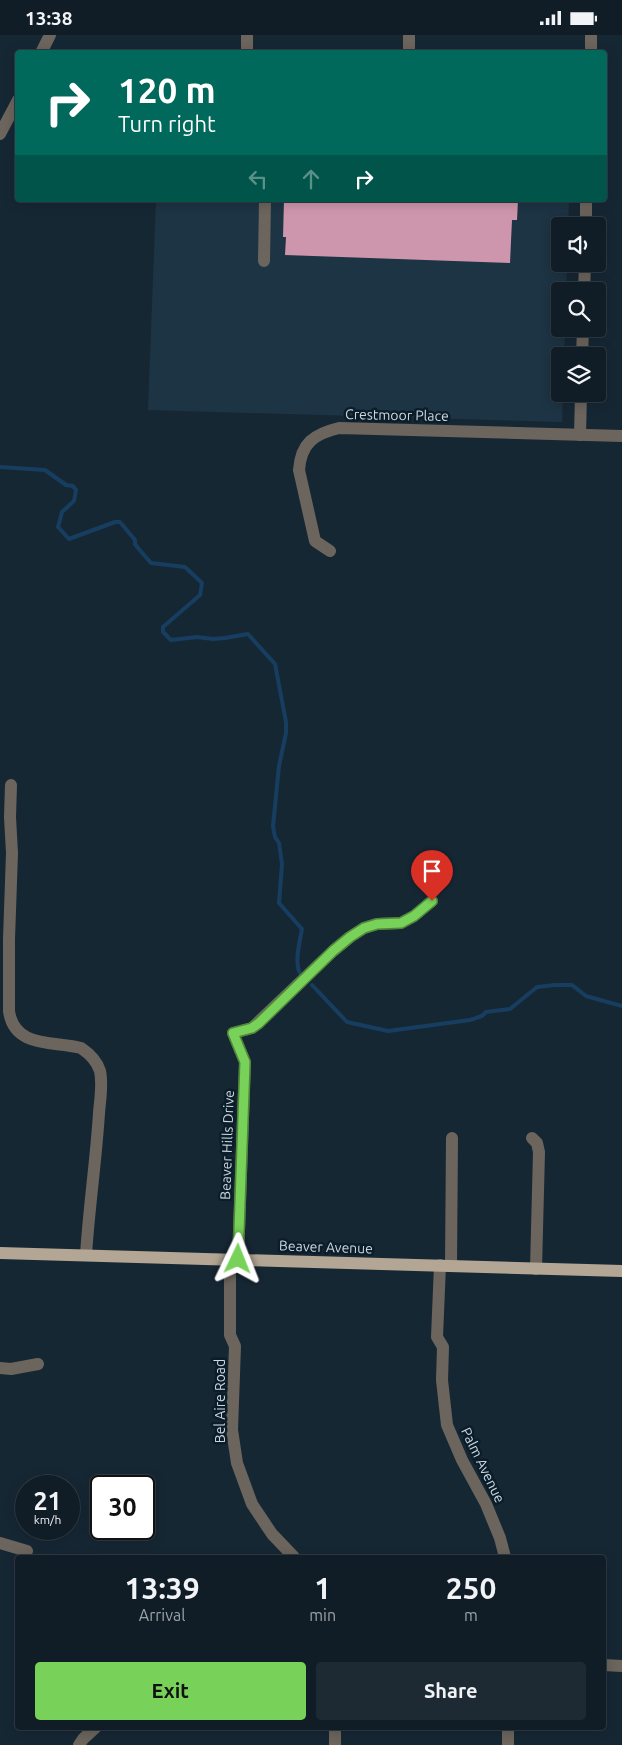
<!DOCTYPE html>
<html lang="en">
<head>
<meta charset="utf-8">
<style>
  :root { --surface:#101d27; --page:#1e2a33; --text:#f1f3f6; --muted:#9ca2a7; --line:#303b44; --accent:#78d158 }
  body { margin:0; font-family:Ubuntu,sans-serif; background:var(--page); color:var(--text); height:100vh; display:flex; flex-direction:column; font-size:19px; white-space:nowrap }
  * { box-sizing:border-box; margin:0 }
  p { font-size:16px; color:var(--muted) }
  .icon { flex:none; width:28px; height:28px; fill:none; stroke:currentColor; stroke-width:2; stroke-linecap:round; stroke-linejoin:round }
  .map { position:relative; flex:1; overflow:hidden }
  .side { position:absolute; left:15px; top:1520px; width:591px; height:175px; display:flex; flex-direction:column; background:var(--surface); border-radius:5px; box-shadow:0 2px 12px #0003,0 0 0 1px var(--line) }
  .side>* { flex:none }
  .top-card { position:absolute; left:15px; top:15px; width:592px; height:152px; border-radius:5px; box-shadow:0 2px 12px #0003,0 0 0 1px var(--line); background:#00695c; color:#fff; overflow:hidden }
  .controls { position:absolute; left:551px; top:182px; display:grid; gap:10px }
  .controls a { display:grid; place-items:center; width:55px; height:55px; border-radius:5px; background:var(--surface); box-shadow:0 2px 12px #0003,0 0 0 1px var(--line); font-size:25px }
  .speed { position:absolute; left:15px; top:1440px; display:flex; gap:10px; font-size:25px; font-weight:700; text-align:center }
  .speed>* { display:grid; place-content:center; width:65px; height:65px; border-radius:50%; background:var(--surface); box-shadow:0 2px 12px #0003,0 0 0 1px var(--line); line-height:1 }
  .speed small { font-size:12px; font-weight:400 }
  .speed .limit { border:2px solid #111; border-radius:8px; background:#fff; color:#111 }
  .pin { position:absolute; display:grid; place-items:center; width:42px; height:42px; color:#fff; margin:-51px -21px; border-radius:50% 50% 50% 0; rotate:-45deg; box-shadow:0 0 5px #0007 }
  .pin .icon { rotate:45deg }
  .me { position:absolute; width:55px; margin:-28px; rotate:2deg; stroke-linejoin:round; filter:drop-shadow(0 0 4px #0008) }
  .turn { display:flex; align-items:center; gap:18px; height:105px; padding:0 20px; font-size:22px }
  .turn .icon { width:65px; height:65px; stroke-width:2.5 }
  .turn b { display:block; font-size:35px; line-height:42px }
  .lanes { display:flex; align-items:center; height:48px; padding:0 20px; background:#0003; justify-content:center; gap:25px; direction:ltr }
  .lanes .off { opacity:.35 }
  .eta { display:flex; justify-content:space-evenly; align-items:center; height:85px; text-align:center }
  .eta b { font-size:30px; font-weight:700; line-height:35px }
  .cta { display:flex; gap:10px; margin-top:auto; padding:10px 20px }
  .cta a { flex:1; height:58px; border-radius:5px; background:var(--accent); color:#111; font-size:20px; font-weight:700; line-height:58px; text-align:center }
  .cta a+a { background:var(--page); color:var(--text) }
  .status { display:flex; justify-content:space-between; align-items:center; height:35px; padding:0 25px; background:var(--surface); direction:ltr }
  .status svg { height:14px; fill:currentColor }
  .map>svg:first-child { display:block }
  .built { fill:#1d3444 }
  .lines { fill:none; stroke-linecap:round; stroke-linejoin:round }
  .stream { stroke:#173e60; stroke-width:4 }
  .building { fill:#ce96ac }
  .minor { stroke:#6c655d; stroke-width:12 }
  .major { stroke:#b3a694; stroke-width:12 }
  .route-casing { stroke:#4e8839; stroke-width:12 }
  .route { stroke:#78d158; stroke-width:9 }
  .labels { text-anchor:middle; stroke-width:5; stroke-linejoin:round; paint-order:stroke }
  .street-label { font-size:14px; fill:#ccd7e0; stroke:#0c1d2a }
</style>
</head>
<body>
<div class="status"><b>13:38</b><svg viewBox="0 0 49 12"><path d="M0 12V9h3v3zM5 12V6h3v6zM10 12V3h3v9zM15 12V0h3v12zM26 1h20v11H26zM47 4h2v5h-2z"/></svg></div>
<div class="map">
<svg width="622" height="1710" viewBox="0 0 622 1710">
  <rect width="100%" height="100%" fill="#162734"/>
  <polygon class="built" points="156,165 569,165 568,191 560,191 560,229 567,229 566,256 560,256 560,294 565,294 564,321 560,321 560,359 563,359 562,387 148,375"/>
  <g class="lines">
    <g class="stream">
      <path d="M0 432 45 435 66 450 73 451 76 455 74 466 62 477 58 492 69 504 115 487H120L135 505V509L138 513 151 528 185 532 202 548 200 560 163 592V597L171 605 197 602 213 604 225 603 248 599 275 629 286 687V698L279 731 273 791 275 802 279 808 282 829 279 868 302 894C300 906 294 927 300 938"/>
      <polyline points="312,950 347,987 388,996 470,985 482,981 486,977 510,974 537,952 555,950 572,950 586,961 622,971"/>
    </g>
  </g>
  <polygon class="building" points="284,165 518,165 517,185 512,185 510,228 285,220 286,202 283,202"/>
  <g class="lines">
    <g class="minor">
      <polyline points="41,18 50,0"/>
      <polyline points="247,18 247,0"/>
      <polyline points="409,18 409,0"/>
      <polyline points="591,18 591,0"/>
      <polyline points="0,99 18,65"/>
      <polyline points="586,191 586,165"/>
      <polyline points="264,226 265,165"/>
      <polyline points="584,256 585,229"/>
      <polyline points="582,321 583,294"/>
      <polyline points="580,400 581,359"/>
      <path d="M330 516 315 506 299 435C301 408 314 399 339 393L622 401"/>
      <path d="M11 750 10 782 12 818 9 904V976C14 1013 53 1006 81 1013 90 1019 97 1026 100 1036 103 1049 100 1065 99 1078 96 1126 89 1172 86 1220"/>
      <polyline points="532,1103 537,1108 539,1117 536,1234"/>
      <polyline points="230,1224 230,1300 235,1311 232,1395 237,1428 252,1469 272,1499 294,1522"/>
      <polyline points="238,1224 245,1027 233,998 252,993 333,916 350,902 364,893 377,889 401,888 414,881 432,866"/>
      <polyline points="440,1230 437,1302 443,1312 442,1345 447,1390 462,1425 486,1469 500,1503 505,1522"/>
      <polyline points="451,1230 452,1103"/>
      <polyline points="0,1333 11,1334 38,1329"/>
      <polyline points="0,1508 27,1516"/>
      <polyline points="604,1630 622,1631"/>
      <polyline points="79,1710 83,1704 96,1692"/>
      <polyline points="335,1710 335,1692"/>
      <polyline points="508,1710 508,1692"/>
    </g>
    <polyline class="major" points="0,1218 622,1236"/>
  </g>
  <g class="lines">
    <defs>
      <polyline id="route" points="238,1224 245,1027 233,998 252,993 259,988 333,916 350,902 364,893 377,889 401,888 414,881 432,866"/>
    </defs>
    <use href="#route" class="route-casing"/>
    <use href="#route" class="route"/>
  </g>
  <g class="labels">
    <g class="street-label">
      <text transform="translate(397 380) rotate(1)" y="5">Crestmoor Place</text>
      <text transform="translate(227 1110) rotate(-88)" y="5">Beaver Hills Drive</text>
      <text transform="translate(326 1212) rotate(2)" y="5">Beaver Avenue</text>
      <text transform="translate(220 1366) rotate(-90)" y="5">Bel Aire Road</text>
      <text transform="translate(483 1430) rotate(64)" y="5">Palm Avenue</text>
    </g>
  </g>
</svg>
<div class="controls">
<a><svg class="icon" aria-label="sound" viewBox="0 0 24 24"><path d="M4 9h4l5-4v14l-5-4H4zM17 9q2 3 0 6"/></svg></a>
<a><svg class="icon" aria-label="search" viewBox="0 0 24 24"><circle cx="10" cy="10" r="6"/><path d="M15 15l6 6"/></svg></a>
<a><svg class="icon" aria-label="layers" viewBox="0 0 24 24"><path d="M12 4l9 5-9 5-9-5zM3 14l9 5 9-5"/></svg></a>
</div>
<div class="speed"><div>21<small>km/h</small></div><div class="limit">30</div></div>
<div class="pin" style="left:432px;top:866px;background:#d93025"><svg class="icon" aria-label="arrive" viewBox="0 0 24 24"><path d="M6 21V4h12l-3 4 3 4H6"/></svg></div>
<svg class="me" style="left:238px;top:1224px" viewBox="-20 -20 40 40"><path d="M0-17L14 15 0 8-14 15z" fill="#78d158" stroke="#fff" stroke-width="4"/></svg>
<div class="top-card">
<div class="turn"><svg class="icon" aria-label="right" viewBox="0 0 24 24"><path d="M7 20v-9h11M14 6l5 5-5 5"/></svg><div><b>120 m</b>Turn right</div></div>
<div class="lanes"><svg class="icon off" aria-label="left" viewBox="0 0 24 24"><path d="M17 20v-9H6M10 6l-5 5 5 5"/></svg><svg class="icon off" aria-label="ahead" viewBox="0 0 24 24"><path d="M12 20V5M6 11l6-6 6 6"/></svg><svg class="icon" aria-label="right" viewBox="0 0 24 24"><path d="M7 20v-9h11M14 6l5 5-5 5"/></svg></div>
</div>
<section class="side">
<div class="eta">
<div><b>13:39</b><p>Arrival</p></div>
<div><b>1</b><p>min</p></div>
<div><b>250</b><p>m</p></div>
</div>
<div class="cta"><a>Exit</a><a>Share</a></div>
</section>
</div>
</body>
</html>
